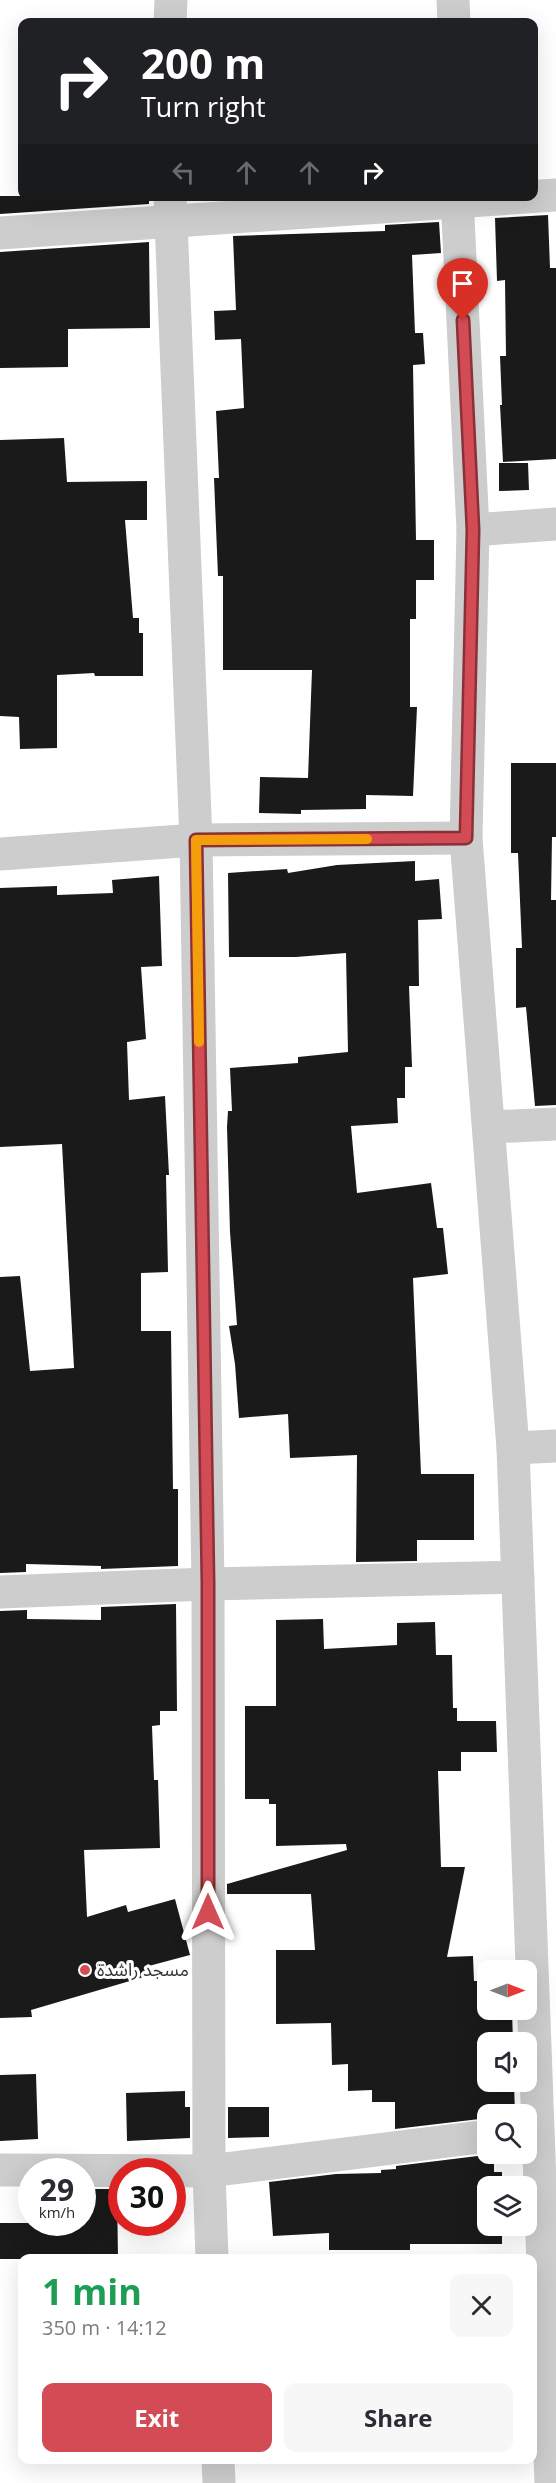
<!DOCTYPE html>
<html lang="en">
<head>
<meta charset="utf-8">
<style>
  :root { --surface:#fff; --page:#f7f7f7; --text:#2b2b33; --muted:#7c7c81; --accent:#d34c55 }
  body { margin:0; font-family:"Open Sans","Noto Sans Arabic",sans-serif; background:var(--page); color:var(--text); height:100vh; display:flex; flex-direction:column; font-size:22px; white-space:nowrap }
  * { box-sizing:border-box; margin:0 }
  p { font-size:20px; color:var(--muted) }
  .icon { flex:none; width:33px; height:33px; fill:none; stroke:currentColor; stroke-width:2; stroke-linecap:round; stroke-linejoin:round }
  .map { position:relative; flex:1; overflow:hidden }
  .side { position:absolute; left:18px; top:2254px; width:519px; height:210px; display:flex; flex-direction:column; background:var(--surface); border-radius:12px; box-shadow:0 6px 24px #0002 }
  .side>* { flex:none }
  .top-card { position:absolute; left:18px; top:18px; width:520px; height:183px; border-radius:12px; box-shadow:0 6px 24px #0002; background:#202124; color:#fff; overflow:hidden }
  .needle { width:39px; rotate:90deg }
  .fabs { position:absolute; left:477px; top:1960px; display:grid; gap:12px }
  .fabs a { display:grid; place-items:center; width:60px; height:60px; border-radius:12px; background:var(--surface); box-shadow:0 6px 24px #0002; font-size:30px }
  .speed { position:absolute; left:18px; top:2158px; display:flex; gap:12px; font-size:30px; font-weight:700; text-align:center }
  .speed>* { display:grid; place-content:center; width:78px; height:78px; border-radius:50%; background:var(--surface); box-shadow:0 6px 24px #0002; line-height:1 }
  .speed small { font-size:15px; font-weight:400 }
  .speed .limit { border:9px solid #d22; background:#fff; color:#111 }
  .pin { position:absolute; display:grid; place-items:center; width:51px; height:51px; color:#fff; margin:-62px -26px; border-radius:50% 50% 50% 0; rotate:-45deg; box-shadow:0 0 6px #0007 }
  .pin .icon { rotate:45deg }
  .me { position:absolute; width:66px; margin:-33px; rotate:0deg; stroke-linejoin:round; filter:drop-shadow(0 0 4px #0008) }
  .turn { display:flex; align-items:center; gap:21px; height:126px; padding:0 24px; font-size:27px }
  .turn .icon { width:78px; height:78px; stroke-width:2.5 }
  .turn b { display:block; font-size:42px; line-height:51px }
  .lanes { display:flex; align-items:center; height:57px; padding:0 24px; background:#0003; justify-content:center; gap:30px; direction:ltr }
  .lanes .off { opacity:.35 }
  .round { display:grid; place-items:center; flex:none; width:63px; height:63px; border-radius:12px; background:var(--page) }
  .head { display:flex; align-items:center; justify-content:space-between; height:102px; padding:0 24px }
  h1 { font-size:36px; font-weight:700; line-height:45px; color:#1e9e55 }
  .primary-button { display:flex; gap:12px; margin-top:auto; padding:12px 24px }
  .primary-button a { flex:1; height:69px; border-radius:12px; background:var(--accent); color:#fff; font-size:24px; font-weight:700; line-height:69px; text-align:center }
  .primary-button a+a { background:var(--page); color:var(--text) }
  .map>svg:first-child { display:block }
  .building { fill:#1a1a1a }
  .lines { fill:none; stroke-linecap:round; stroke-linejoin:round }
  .minor { stroke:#cdcdcd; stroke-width:33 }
  .route-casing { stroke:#893137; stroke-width:15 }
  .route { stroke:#d34c55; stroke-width:10 }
  .slow { stroke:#f59e0b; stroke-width:10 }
  .poi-dot { fill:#d34c55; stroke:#fff; stroke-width:2 }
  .labels { text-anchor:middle; stroke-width:6; stroke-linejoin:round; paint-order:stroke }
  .poi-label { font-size:18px; fill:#333; stroke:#fff; text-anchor:start }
</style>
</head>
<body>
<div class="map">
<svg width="556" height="2483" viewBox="0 0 556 2483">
  <rect width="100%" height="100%" fill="#fff"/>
  <g class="building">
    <polygon points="0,196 149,196 149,204 0,214"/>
    <polygon points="548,215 550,268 556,268 556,459 503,462 500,405 502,405 500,356 506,356 505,280 497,281 495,218"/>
    <polygon points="439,222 441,253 412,255 415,333 423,333 425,364 413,365 416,540 434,540 434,580 416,580 416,619 410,619 410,707 417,707 413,796 366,795 366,809 301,810 301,814 259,813 260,777 308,778 312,670 223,670 223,576 218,576 214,478 219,478 216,411 244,408 241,339 215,340 214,311 236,310 233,236 385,231 385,225"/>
    <polygon points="149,242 150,328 68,329 68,367 0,368 0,252"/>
    <polygon points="64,438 67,482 147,481 147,520 125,520 133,618 139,618 139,633 143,633 143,676 95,676 94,673 57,675 57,748 20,749 19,717 0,716 0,440"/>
    <polygon points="499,463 528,463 529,490 499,491"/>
    <polygon points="511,763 556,763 556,837 552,837 551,900 556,900 556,1105 535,1106 526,1007 516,1008 516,948 522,948 518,853 511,853"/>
    <polygon points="415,861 415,881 439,879 442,919 418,920 419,986 409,986 412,1067 405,1067 405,1098 397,1098 398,1123 351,1126 357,1193 431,1183 437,1228 443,1228 448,1274 413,1278 421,1474 474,1474 474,1540 417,1540 417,1561 356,1562 357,1455 290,1458 288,1414 239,1418 235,1364 229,1326 237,1325 230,1232 227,1127 228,1111 232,1111 230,1068 298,1063 298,1057 348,1052 346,953 296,957 229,957 228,873 287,869 288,873 337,865"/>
    <polygon points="159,876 162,966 141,967 146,1039 127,1042 129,1100 165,1096 169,1175 166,1175 168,1272 141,1273 141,1331 171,1331 173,1489 178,1489 178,1566 101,1569 101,1566 26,1564 26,1572 0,1573 0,1277 20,1276 30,1371 74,1368 62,1144 0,1147 0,888 57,886 57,895 113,893 112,880"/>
    <polygon points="176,1604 177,1711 160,1711 160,1725 152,1726 154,1780 158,1780 160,1848 84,1850 87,1917 126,1905 128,1912 175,1899 190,1955 145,1967 147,1976 31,2010 32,2017 0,2018 0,1611 27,1610 27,1619 101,1620 101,1607"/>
    <polygon points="323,1619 324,1649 397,1645 397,1623 435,1622 436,1655 452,1655 453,1708 457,1708 457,1721 496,1721 497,1752 461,1752 461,1771 438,1771 441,1867 465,1867 447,1957 473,1956 474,1981 488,1981 488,2010 512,2010 513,2043 488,2043 488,2082 514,2082 515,2115 488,2115 488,2118 395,2129 395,2102 372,2102 372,2090 348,2091 348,2064 332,2065 331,2023 276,2024 276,1950 315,1950 311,1894 227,1894 227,1884 347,1850 346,1844 276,1846 276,1804 269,1804 269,1799 245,1799 245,1706 276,1706 276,1620"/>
    <polygon points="36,2074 38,2139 0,2141 0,2075"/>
    <polygon points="185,2091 185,2107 190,2107 190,2138 127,2141 126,2093"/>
    <polygon points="228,2107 269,2107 269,2137 228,2138"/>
    <polygon points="494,2154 494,2172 502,2172 502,2187 488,2187 488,2226 502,2226 502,2244 410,2244 410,2250 329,2250 329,2233 273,2236 269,2182 336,2174 381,2173 381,2170 396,2169 396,2166"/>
    <polygon points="82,2189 117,2189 118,2259 0,2259 0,2223 82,2223"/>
  </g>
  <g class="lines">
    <g class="minor">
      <polyline points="453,0 454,22"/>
      <polyline points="170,22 171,0"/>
      <polyline points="170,196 196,840 208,1584 209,2171 212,2259"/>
      <polyline points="457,196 473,530 466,838 513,1448 551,2483"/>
      <polyline points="0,233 556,195"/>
      <polyline points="473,530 556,524"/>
      <polyline points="0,854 196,840 466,838"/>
      <polyline points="489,1127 556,1124"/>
      <polyline points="513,1448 556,1446"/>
      <polyline points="0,1592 208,1584 518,1577"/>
      <polyline points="0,2170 209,2171 488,2136"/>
      <polyline points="218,2460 219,2483"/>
    </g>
  </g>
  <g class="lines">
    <defs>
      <polyline id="route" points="208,1912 208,1584 196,840 466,838 473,530 463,320"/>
    </defs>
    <use href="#route" class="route-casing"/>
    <use href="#route" class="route"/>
    <polyline class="slow" points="199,1042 196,840 367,839"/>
  </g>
  <circle class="poi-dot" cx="85" cy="1970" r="6"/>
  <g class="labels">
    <g class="poi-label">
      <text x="97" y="1976">مسجد راشدة</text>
    </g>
  </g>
</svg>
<div class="fabs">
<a><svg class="needle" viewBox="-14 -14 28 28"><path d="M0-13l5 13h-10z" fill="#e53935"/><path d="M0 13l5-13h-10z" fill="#7c7c81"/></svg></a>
<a><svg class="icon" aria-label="sound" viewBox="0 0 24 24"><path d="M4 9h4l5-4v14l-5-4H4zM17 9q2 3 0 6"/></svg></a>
<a><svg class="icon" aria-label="search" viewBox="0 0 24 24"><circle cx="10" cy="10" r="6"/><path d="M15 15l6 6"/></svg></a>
<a><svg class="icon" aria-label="layers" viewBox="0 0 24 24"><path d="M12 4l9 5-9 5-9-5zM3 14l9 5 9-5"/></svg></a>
</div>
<div class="speed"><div>29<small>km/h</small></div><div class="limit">30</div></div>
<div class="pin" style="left:463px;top:320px;background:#d93025"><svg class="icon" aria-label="arrive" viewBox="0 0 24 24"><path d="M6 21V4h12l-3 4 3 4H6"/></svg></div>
<svg class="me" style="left:208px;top:1912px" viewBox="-20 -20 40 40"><path d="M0-17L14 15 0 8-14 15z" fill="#d34c55" stroke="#fff" stroke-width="4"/></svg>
<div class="top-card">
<div class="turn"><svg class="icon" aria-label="right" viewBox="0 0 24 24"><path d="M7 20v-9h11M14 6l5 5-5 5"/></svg><div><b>200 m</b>Turn right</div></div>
<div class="lanes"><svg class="icon off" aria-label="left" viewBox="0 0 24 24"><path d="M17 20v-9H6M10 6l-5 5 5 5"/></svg><svg class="icon off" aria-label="ahead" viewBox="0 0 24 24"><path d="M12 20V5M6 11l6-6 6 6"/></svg><svg class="icon off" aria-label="ahead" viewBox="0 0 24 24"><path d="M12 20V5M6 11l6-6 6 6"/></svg><svg class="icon" aria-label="right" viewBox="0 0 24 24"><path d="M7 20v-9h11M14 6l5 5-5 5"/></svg></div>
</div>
<section class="side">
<div class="head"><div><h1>1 min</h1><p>350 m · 14:12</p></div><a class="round"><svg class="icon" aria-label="close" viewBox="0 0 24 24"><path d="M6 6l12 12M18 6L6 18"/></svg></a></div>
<div class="primary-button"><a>Exit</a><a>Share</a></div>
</section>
</div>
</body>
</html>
